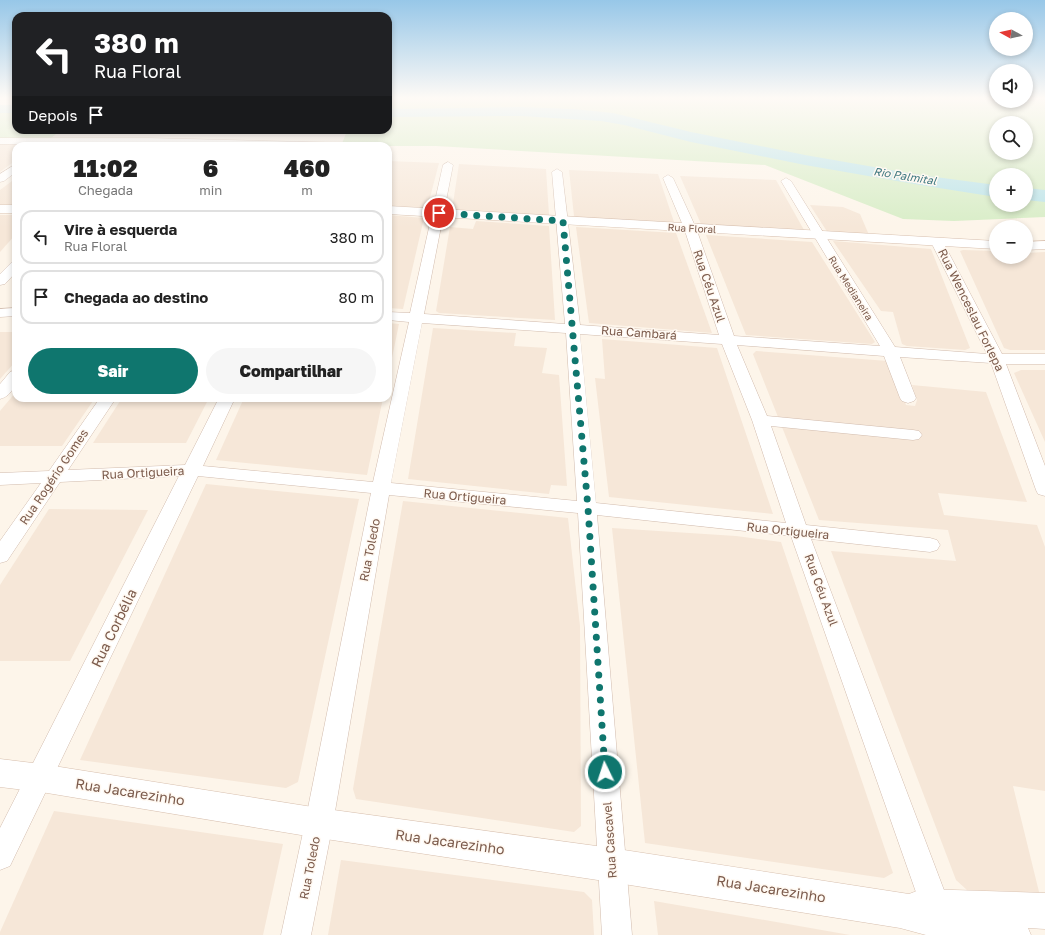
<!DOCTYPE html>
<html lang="pt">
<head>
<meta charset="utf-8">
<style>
  :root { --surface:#fff; --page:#f6f6f6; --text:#222; --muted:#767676; --line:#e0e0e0; --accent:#0f766e }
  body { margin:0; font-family:"Golos Text",sans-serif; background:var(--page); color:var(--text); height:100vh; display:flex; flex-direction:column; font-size:15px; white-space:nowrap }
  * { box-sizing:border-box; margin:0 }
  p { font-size:13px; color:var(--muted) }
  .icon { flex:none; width:22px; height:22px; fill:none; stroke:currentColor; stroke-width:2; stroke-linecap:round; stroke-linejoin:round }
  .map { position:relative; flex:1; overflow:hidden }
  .details { position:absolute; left:12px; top:142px; width:380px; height:260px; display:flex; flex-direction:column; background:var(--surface); border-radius:12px; box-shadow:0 2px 6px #0003 }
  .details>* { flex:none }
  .top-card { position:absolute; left:12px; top:12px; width:380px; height:122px; border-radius:12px; box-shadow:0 2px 6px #0003; background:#202124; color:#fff; overflow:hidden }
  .needle { width:26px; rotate:278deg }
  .tools { position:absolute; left:989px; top:12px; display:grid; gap:8px }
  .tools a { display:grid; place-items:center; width:44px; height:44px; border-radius:50%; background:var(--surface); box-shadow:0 2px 6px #0003; font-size:20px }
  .pin { position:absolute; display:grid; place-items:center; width:34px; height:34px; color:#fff; margin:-17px; border:2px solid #fff; border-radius:50%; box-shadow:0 1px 4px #0007 }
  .me { position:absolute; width:44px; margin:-22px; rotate:356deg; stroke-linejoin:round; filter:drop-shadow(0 0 3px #0008) }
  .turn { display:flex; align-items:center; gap:14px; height:84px; padding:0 16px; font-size:18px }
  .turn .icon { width:52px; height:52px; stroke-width:2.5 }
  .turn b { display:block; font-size:28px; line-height:34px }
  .then { display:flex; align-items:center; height:38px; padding:0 16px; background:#0003; gap:8px; font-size:15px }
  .eta { display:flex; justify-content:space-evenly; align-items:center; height:68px; text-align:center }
  .eta b { font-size:24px; font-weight:800; line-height:28px }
  .primary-button { display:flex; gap:8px; margin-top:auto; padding:8px 16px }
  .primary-button a { flex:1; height:46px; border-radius:24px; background:var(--accent); color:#fff; font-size:16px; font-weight:800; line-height:46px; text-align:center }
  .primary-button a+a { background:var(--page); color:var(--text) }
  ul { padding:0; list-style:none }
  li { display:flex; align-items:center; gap:12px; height:54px; margin:0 8px 6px; padding:0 8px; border:2px solid var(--line); border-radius:12px }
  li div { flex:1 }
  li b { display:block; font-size:15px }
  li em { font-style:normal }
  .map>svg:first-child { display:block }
  .residential { fill:#f6e7d8 }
  .green { fill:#d8edc7; fill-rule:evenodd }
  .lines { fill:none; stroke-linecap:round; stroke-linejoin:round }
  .river { fill:#bde4e9; fill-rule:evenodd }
  .street-casing { stroke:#d2bcae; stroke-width:1 }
  .secondary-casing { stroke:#d7bfae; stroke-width:1 }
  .street { fill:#fff; fill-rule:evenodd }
  .secondary { fill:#fff; fill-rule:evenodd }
  .route { stroke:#0f766e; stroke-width:7; stroke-dasharray:0 12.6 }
  .labels { text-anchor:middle; stroke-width:3; stroke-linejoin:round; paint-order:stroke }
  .far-street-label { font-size:10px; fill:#7b5a4b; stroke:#fff9f2 }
  .far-water-label { font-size:11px; font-style:italic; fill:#3d7780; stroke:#fff9f2 }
  .street-label { font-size:12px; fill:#7b5a4b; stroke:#fff9f2 }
  .near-street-label { font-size:14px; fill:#7b5a4b; stroke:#fff9f2 }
</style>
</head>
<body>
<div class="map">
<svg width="1045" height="935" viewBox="0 0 1045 935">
  <rect width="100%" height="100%" fill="#fdf5ea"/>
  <g class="residential">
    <polygon points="0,144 38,144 36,146 16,146 16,160 0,172"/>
    <polygon points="388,161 439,163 427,209 388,206"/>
    <polygon points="459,164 546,169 549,215 452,210"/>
    <polygon points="569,170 658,174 674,222 576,217 574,216"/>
    <polygon points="680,176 776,180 804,230 701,224"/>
    <polygon points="16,178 16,206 0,206 0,190"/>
    <polygon points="810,205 843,207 860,214 869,235 828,233"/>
    <polygon points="0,215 16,215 16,234 0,252"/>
    <polygon points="388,215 424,218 403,309 388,308"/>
    <polygon points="476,221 549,226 555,320 439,313 436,311 450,227 473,229"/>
    <polygon points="576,227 676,233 712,333 589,323"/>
    <polygon points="706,235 812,242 875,342 872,344 746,335"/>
    <polygon points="833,241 931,249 970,348 965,350 907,346 902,344 893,312 881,311"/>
    <polygon points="963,250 996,251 996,257 1026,257 1026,253 1045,252 1045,350 1010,350 1004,348 960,251"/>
    <polygon points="388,323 399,324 388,377"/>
    <polygon points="433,328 516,333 514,346 547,348 542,373 559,375 567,486 551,485 549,494 408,479"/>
    <polygon points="0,332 16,332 16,361 0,379"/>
    <polygon points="602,339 717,348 773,514 609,497 595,378 605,379"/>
    <polygon points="756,351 888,361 894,374 906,405 915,406 917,400 912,385 986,392 1027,502 938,493 944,515 1037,525 1045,547 1045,791 1013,786 1040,896 967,890 956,880 831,551 956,561 948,530 819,520 753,354"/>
    <polygon points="1021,370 1045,370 1045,442 1014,373"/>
    <polygon points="16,392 16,398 95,398 62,446 0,446 0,411"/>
    <polygon points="122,398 209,398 186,443 93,443"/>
    <polygon points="244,398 383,398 367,475 216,460"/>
    <polygon points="206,484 359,499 298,782 286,788 80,760"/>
    <polygon points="403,501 568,518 580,626 581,826 574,832 356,799 353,789"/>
    <polygon points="49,509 148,510 70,661 0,661 0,585"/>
    <polygon points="612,528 736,536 781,542 893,873 884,878 645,843"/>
    <polygon points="54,811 283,844 263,935 0,935 0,932"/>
    <polygon points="341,860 584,892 592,900 594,935 328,935"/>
    <polygon points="654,901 782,923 850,935 658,935"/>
  </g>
  <g class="green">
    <path d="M388 97H996V101H1026V99H1045V217L954 221 903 219 765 165 436 146H341L347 131 293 130H388ZM996 123H1026V153H996ZM996 175H1026V205H996Z"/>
    <polygon points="0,113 16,113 16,130 61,130 51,138 0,139"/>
  </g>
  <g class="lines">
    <g class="river">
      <rect x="0" y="105" width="16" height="8"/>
      <polygon points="521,107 574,109 613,113 691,132 805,155 920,175 996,185 996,197 920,185 805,165 691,142 624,125 601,121 521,116 388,117 388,109"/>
      <polygon points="1026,188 1045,190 1045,202 1026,200"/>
    </g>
    <defs>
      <g id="street">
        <polygon points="0,138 148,138 346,143 351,146 0,144"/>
        <path d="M448 162 453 165 424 314 565 324 552 172 557 169 562 172 580 325 719 335 684 228 663 178 668 175 673 178 696 228 734 336 880 346 781 181 786 178 791 181 895 347 987 354 931 242 933 239H941L943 242 1002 354H1045V364H1006L1045 466V496L1038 494 1036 490 991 363 900 357 916 398 914 401 908 403 902 401 900 398 884 356 737 345 767 416 913 430 919 431 922 435 919 439 913 440 771 426 806 525 930 538 937 540 940 545 937 550 930 552 811 539 961 935H931L791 536 597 515 632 935H602L578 513 389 495 333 823 311 935H281L305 823 371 493 198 476 10 866 0 870V828L179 476 60 482 7 561 0 563V541L41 483 0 485V473L49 471 100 398H116L68 470 185 465 219 398H235L203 466 373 482 409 322 388 320V312L410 313 443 165ZM422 323 566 333 577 501 391 483ZM580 334 722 344 752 420 786 523 596 503Z"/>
        <polygon points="16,164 16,172 4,181 0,182 0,174"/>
        <polygon points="16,261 16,272 5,284 0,285 0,274 12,262"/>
        <polygon points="16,308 16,316 0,317 0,309"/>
        <path d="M16 370C16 383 14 395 0 399V384L10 372Z"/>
      </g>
      <g id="secondary">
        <rect x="0" y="205" width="16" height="8"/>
        <polygon points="388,206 996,241 996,249 388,214"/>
        <polygon points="1045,241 1045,249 1026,250 1026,242"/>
        <polygon points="0,759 41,764 319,808 611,848 909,894 922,889 1045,893 1045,929 1028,928 1031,935 926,935 900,928 611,882 319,838 41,792 0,787"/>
      </g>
    </defs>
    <use href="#street" class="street-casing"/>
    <use href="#secondary" class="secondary-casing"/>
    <use href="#street" class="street"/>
    <use href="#secondary" class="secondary"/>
  </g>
  <linearGradient id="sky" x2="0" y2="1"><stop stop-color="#97c7e8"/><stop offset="0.43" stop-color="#fefaf6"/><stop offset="1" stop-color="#fefaf6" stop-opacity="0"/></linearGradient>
  <rect width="1045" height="228" fill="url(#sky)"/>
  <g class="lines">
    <polyline class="route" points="439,213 563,221 588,508 605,772"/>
  </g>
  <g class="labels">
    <g class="far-street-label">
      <text transform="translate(692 228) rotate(3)" y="4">Rua Floral</text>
      <text transform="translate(851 288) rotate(58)" y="4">Rua Medianeira</text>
    </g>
    <g class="far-water-label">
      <text transform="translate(905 176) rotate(9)" y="4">Rio Palmital</text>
    </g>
    <g class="street-label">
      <text transform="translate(709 286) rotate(71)" y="4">Rua Céu Azul</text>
      <text transform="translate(971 310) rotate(64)" y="4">Rua Wenceslau Forlepa</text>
      <text transform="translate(639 333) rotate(4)" y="4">Rua Cambará</text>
      <text transform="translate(143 473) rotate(-3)" y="4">Rua Ortigueira</text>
      <text transform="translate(54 477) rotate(-56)" y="4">Rua Rogério Gomes</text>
      <text transform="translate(465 497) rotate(5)" y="4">Rua Ortigueira</text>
      <text transform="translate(788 531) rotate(6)" y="4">Rua Ortigueira</text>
      <text transform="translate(370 550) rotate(-79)" y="4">Rua Toledo</text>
      <text transform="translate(821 590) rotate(70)" y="4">Rua Céu Azul</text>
      <text transform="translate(610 840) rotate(-94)" y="4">Rua Cascavel</text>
      <text transform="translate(310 868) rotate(-79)" y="4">Rua Toledo</text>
    </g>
    <g class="near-street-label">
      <text transform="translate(114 628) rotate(-64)" y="5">Rua Corbélia</text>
      <text transform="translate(130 792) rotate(9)" y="5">Rua Jacarezinho</text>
      <text transform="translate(450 842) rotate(8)" y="5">Rua Jacarezinho</text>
      <text transform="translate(771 889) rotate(9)" y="5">Rua Jacarezinho</text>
    </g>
  </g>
</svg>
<div class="tools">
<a><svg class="needle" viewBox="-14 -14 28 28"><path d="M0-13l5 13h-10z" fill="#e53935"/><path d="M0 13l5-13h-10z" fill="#767676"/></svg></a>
<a><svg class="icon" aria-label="sound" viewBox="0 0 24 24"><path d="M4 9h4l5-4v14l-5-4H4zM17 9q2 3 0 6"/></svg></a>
<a><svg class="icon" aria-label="search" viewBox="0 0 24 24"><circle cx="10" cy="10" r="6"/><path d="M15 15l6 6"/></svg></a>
<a>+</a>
<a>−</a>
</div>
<div class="pin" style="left:439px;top:213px;background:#d93025"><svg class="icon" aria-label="arrive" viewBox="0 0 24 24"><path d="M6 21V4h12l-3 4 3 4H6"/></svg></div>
<svg class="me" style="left:605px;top:772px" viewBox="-20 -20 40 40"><circle r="17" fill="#0f766e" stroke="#fff" stroke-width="3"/><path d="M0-11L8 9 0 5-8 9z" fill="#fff"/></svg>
<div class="top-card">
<div class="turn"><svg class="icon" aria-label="left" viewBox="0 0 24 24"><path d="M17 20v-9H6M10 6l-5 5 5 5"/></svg><div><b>380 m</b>Rua Floral</div></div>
<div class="then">Depois<svg class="icon" aria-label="arrive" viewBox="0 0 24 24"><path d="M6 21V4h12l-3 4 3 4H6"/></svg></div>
</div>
<section class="details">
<div class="eta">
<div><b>11:02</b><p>Chegada</p></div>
<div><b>6</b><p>min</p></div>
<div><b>460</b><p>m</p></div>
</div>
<ul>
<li><svg class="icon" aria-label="left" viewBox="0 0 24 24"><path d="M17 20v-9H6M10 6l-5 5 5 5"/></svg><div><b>Vire à esquerda</b><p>Rua Floral</p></div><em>380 m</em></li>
<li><svg class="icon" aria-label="arrive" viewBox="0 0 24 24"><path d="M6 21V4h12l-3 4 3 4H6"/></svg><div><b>Chegada ao destino</b></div><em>80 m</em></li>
</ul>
<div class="primary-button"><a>Sair</a><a>Compartilhar</a></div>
</section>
</div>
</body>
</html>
